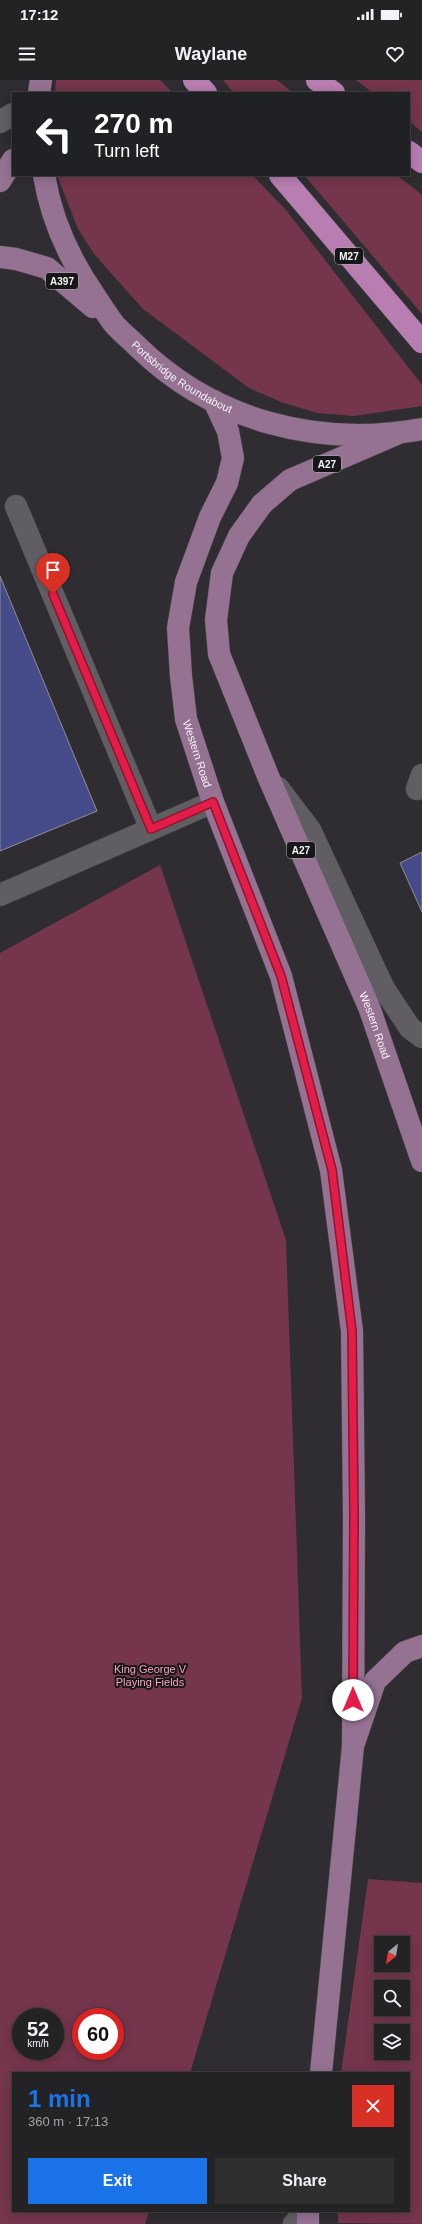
<!DOCTYPE html>
<html lang="en">
<head>
<meta charset="utf-8">
<style>
  :root { --surface:#232225; --page:#2f2f32; --text:#f1f3f6; --muted:#a3a4a7; --line:#403f42; --accent:#1a73e8 }
  body { margin:0; font-family:Helvetica,sans-serif; background:var(--page); color:var(--text); height:100vh; display:flex; flex-direction:column; font-size:15px; white-space:nowrap }
  * { box-sizing:border-box; margin:0 }
  p { font-size:13px; color:var(--muted) }
  .icon { flex:none; width:22px; height:22px; fill:none; stroke:currentColor; stroke-width:2; stroke-linecap:round; stroke-linejoin:round }
  .map { position:relative; flex:1; overflow:hidden }
  .panel { position:absolute; left:12px; top:1992px; width:398px; height:140px; display:flex; flex-direction:column; background:var(--surface); border-radius:0px; box-shadow:0 2px 10px #0003,0 0 0 1px var(--line) }
  .panel>* { flex:none }
  .top-card { position:absolute; left:12px; top:12px; width:398px; height:84px; border-radius:0px; box-shadow:0 2px 10px #0003,0 0 0 1px var(--line); background:#202124; color:#fff; overflow:hidden }
  .needle { width:26px; rotate:210deg }
  .fabs { position:absolute; left:374px; top:1856px; display:grid; gap:8px }
  .fabs a { display:grid; place-items:center; width:36px; height:36px; border-radius:0px; background:var(--surface); box-shadow:0 2px 10px #0003,0 0 0 1px var(--line); font-size:20px }
  .speed { position:absolute; left:12px; top:1928px; display:flex; gap:8px; font-size:20px; font-weight:700; text-align:center }
  .speed>* { display:grid; place-content:center; width:52px; height:52px; border-radius:50%; background:var(--surface); box-shadow:0 2px 10px #0003,0 0 0 1px var(--line); line-height:1 }
  .speed small { font-size:10px; font-weight:400 }
  .speed .limit { border:6px solid #d22; background:#fff; color:#111 }
  .pin { position:absolute; display:grid; place-items:center; width:34px; height:34px; color:#fff; margin:-41px -17px; border-radius:50% 50% 50% 0; rotate:-45deg; box-shadow:0 0 4px #0007 }
  .pin .icon { rotate:45deg }
  .me { position:absolute; width:44px; margin:-22px; rotate:0deg; stroke-linejoin:round; filter:drop-shadow(0 0 3px #0008) }
  .turn { display:flex; align-items:center; gap:14px; height:84px; padding:0 16px; font-size:18px }
  .turn .icon { width:52px; height:52px; stroke-width:2.5 }
  .turn b { display:block; font-size:28px; line-height:34px }
  .round { display:grid; place-items:center; flex:none; width:42px; height:42px; border-radius:0px; background:var(--page) }
  .summary { display:flex; align-items:center; justify-content:space-between; height:68px; padding:0 16px }
  h1 { font-size:24px; font-weight:600; line-height:30px; color:var(--accent) }
  .primary-button { display:flex; gap:8px; margin-top:auto; padding:8px 16px }
  .primary-button a { flex:1; height:46px; border-radius:0px; background:var(--accent); color:#fff; font-size:16px; font-weight:600; line-height:46px; text-align:center }
  .primary-button a+a { background:var(--page); color:var(--text) }
  .status { display:flex; justify-content:space-between; align-items:center; height:28px; padding:0 20px; background:var(--surface); direction:ltr }
  .status svg { height:11px; fill:currentColor }
  header { display:flex; justify-content:space-between; align-items:center; height:52px; padding:0 16px; background:var(--surface); font-size:18px; font-weight:600 }
  .map>svg:first-child { display:block }
  .green { fill:#74354d; fill-rule:evenodd }
  .building { fill:#454b89; stroke:#8e8f94 }
  .lines { fill:none; stroke-linecap:round; stroke-linejoin:round }
  .minor-casing { stroke:#4c4b4e; stroke-width:23 }
  .major-casing { stroke:#4c4b4e; stroke-width:23 }
  .highway-casing { stroke:#4c4b4e; stroke-width:23 }
  .minor { stroke:#605e63; stroke-width:22 }
  .major { stroke:#957192; stroke-width:22 }
  .highway { stroke:#b87db1; stroke-width:22 }
  .route-casing { stroke:#92132f; stroke-width:10 }
  .route { stroke:#e11d48; stroke-width:7 }
  .labels { text-anchor:middle; stroke-width:4; stroke-linejoin:round; paint-order:stroke }
  .shield { fill:#171618; stroke:#b2b1b3; stroke-width:1 }
  .shield-label { font-size:10px; font-weight:bold; fill:#f5f4f6 }
  .street-label { font-size:11px; fill:#f5f4f6; stroke:#171618 }
  .park-label { font-size:11px; fill:#f9a5c2; stroke:#171618 }
</style>
</head>
<body>
<div class="status"><b>17:12</b><svg viewBox="0 0 49 12"><path d="M0 12V9h3v3zM5 12V6h3v6zM10 12V3h3v9zM15 12V0h3v12zM26 1h20v11H26zM47 4h2v5h-2z"/></svg></div>
<header><svg class="icon" aria-label="menu" viewBox="0 0 24 24"><path d="M4 6h16M4 12h16M4 18h16"/></svg>Waylane<svg class="icon" aria-label="heart" viewBox="0 0 24 24"><path d="M12 20l-8-8c-3-5 5-10 8-4 3-6 11-1 8 4z"/></svg></header>
<div class="map">
<svg width="422" height="2144" viewBox="0 0 422 2144">
  <rect width="100%" height="100%" fill="#2f2d31"/>
  <g class="green">
    <polygon points="56,0 160,0 173,13 55,13"/>
    <polygon points="223,0 277,0 293,13 234,13"/>
    <polygon points="356,0 422,0 422,52 409,41 409,13 373,13"/>
    <polygon points="57,95 252,95 287,131 422,305 422,326 354,336 317,333 281,322 249,308 143,229 118,201 94,174 78,149"/>
    <polygon points="304,95 397,95 422,115 422,234"/>
    <path d="M160 785 286 1160 302 1618 190 1993H13V2131H149L145 2144H0V873ZM21 1937H55V1971H21ZM81 1937H115V1971H81Z"/>
    <path d="M368 1799 422 1803V2144L338 2143V2131H409V1993H341ZM381 1863H403V1885H381ZM381 1907H403V1929H381ZM381 1951H403V1973H381Z"/>
  </g>
  <g class="building">
    <polygon points="0,496 97,731 0,771"/>
    <polygon points="422,772 422,832 400,783"/>
  </g>
  <g class="lines">
    <defs>
      <g id="minor">
        <polyline points="0,42 13,34"/>
        <polyline points="16,426 151,749"/>
        <polyline points="278,708 310,750 384,909 410,948 422,957"/>
        <polyline points="417,709 422,695"/>
        <polyline points="0,815 213,722"/>
        <polyline points="294,2144 307,2131"/>
      </g>
      <g id="major">
        <polyline points="39,13 41,0"/>
        <path id="s1" d="M44 95C51 139 70 180 95 216 101 225 107 235 114 244 121 252 130 259 138 267 214 341 318 368 422 349"/>
        <polyline points="0,101 13,80"/>
        <polyline points="0,177 16,179 47,188 93,227"/>
        <path id="s2" d="M214 321 228 351 233 378 227 403 210 437 186 502 178 548 181 596 186 639 213 722 281 896 331 1090 352 1251 354 1436 353 1666"/>
        <path id="s3" d="M399 353 290 400 262 424 239 456 222 493 216 540 219 574 268 696 369 927 422 1081"/>
        <polyline points="321,1993 353,1666 375,1601 405,1572 422,1566"/>
        <polyline points="308,2144 308,2131"/>
      </g>
      <g id="highway">
        <polyline points="194,0 206,13"/>
        <polyline points="317,0 334,13"/>
        <polyline points="409,72 422,82"/>
        <polyline points="280,95 422,262"/>
      </g>
    </defs>
    <use href="#minor" class="minor-casing"/>
    <use href="#major" class="major-casing"/>
    <use href="#highway" class="highway-casing"/>
    <use href="#minor" class="minor"/>
    <use href="#major" class="major"/>
    <use href="#highway" class="highway"/>
  </g>
  <g class="lines">
    <defs>
      <polyline id="route" points="53,514 151,749 213,722 281,896 332,1090 352,1251 354,1436 353,1620"/>
    </defs>
    <use href="#route" class="route-casing"/>
    <use href="#route" class="route"/>
  </g>
  <g class="labels">
    <g class="shield">
      <rect x="335" y="168" width="28" height="16" rx="3"/>
      <rect x="46" y="193" width="32" height="16" rx="3"/>
      <rect x="313" y="376" width="28" height="16" rx="3"/>
      <rect x="287" y="762" width="28" height="16" rx="3"/>
    </g>
    <g class="shield-label">
      <text x="349" y="180">M27</text>
      <text x="62" y="205">A397</text>
      <text x="327" y="388">A27</text>
      <text x="301" y="774">A27</text>
    </g>
    <g class="street-label">
      <text dy="4" stroke="none"><textPath href="#s1" startOffset="253">Portsbridge Roundabout</textPath></text>
      <text dy="4" stroke="none"><textPath href="#s2" startOffset="368">Western Road</textPath></text>
      <text dy="4" stroke="none"><textPath href="#s3" startOffset="720">Western Road</textPath></text>
    </g>
    <g class="park-label">
      <text x="150" y="1593">King George V<tspan x="150" dy="13">Playing Fields</tspan></text>
    </g>
  </g>
</svg>
<div class="fabs">
<a><svg class="needle" viewBox="-14 -14 28 28"><path d="M0-13l5 13h-10z" fill="#e53935"/><path d="M0 13l5-13h-10z" fill="#a3a4a7"/></svg></a>
<a><svg class="icon" aria-label="search" viewBox="0 0 24 24"><circle cx="10" cy="10" r="6"/><path d="M15 15l6 6"/></svg></a>
<a><svg class="icon" aria-label="layers" viewBox="0 0 24 24"><path d="M12 4l9 5-9 5-9-5zM3 14l9 5 9-5"/></svg></a>
</div>
<div class="speed"><div>52<small>km/h</small></div><div class="limit">60</div></div>
<div class="pin" style="left:53px;top:514px;background:#d93025"><svg class="icon" aria-label="arrive" viewBox="0 0 24 24"><path d="M6 21V4h12l-3 4 3 4H6"/></svg></div>
<svg class="me" style="left:353px;top:1620px" viewBox="-20 -20 40 40"><circle r="19" fill="#fff"/><path d="M0-13L10 11 0 6-10 11z" fill="#e11d48"/></svg>
<div class="top-card">
<div class="turn"><svg class="icon" aria-label="left" viewBox="0 0 24 24"><path d="M17 20v-9H6M10 6l-5 5 5 5"/></svg><div><b>270 m</b>Turn left</div></div>
</div>
<section class="panel">
<div class="summary"><div><h1>1 min</h1><p>360 m · 17:13</p></div><a class="round" style="background:#d93025;color:#fff"><svg class="icon" aria-label="close" viewBox="0 0 24 24"><path d="M6 6l12 12M18 6L6 18"/></svg></a></div>
<div class="primary-button"><a>Exit</a><a>Share</a></div>
</section>
</div>
</body>
</html>
